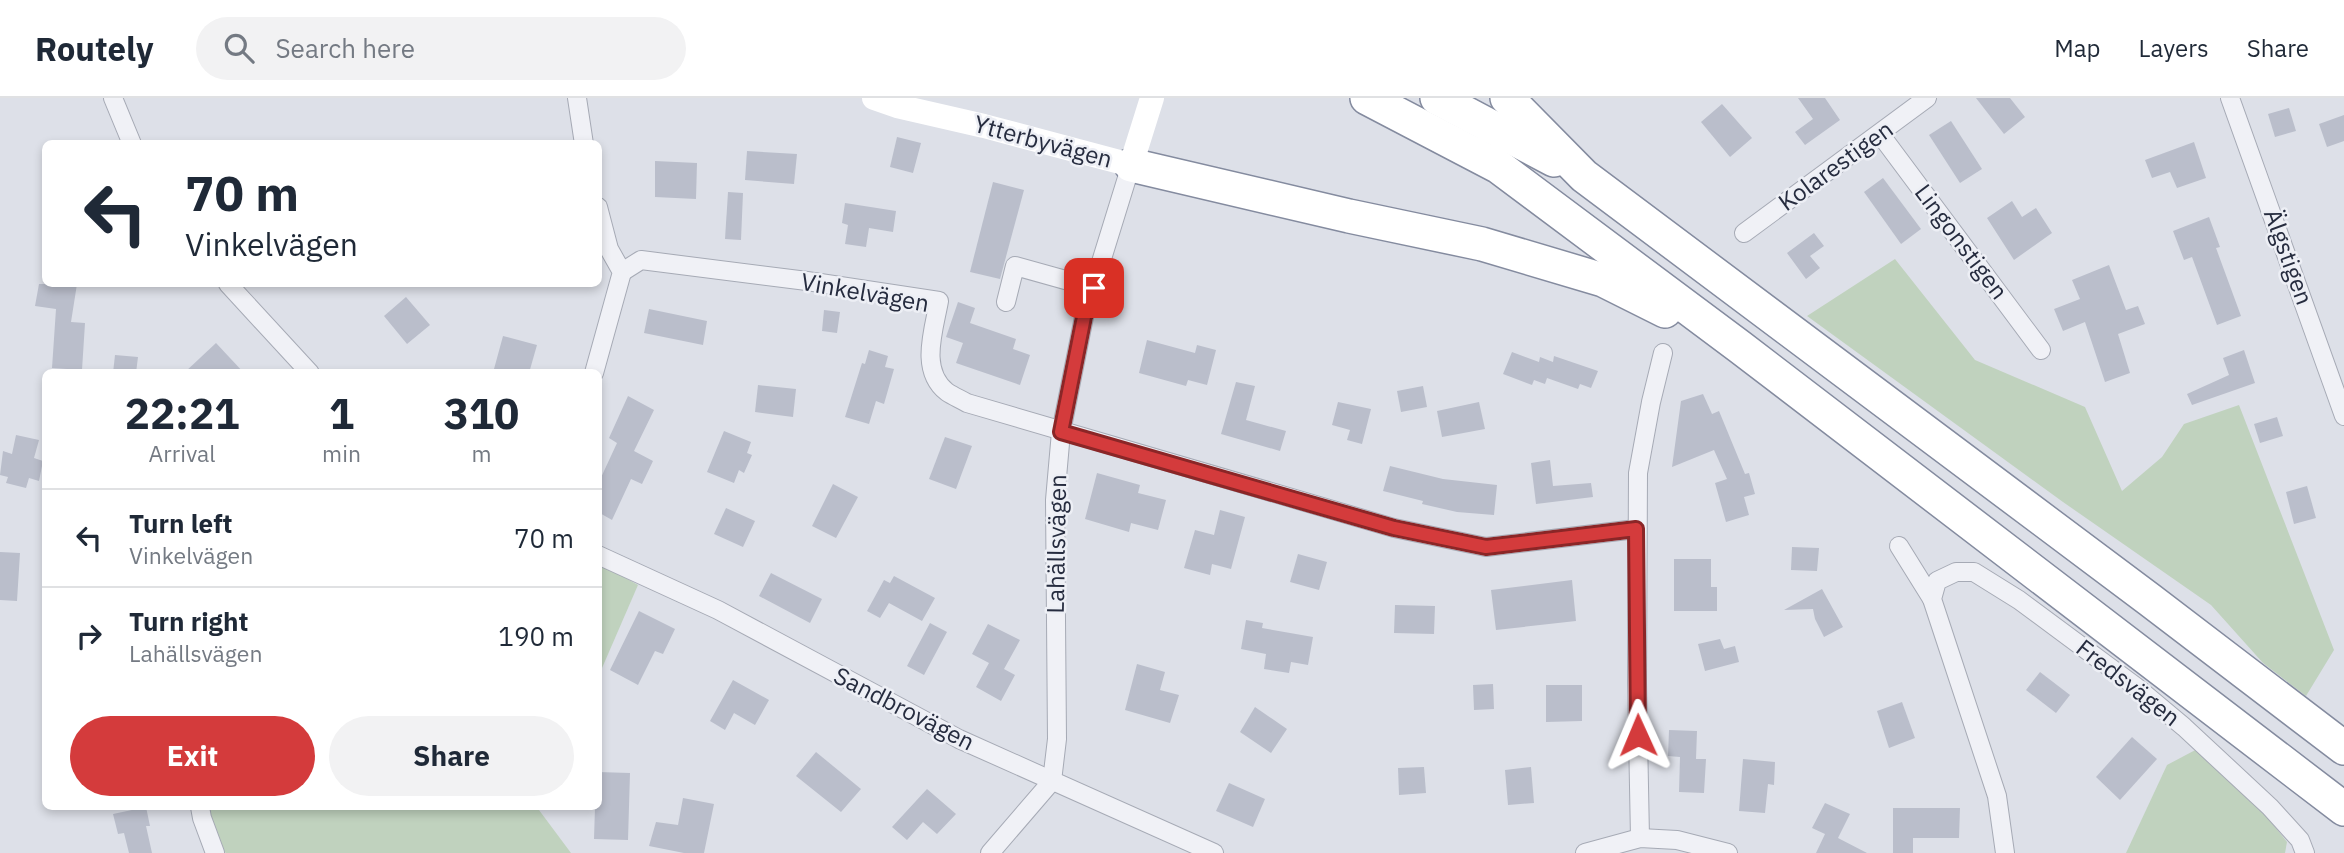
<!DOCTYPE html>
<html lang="en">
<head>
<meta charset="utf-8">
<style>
  :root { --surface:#fff; --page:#f2f2f3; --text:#1f2937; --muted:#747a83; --line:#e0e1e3; --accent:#d43b3c }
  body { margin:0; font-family:"IBM Plex Sans",sans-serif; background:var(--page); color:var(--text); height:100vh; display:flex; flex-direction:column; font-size:26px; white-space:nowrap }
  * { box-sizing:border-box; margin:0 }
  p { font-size:23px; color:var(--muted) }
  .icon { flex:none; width:38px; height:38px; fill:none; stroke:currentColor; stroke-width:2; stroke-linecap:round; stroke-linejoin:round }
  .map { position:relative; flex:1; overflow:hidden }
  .side { position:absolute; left:42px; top:271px; width:560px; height:441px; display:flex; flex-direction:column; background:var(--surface); border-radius:10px; box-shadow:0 4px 10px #0003 }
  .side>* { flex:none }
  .top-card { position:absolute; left:42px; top:42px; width:560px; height:147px; border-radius:10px; box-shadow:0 4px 10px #0003; background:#fff; color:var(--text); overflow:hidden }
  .pin { position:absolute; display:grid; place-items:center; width:60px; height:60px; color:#fff; margin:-30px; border-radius:14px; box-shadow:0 4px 10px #0006 }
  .me { position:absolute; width:77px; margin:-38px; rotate:359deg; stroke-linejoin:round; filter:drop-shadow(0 0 5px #0008) }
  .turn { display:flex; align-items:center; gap:24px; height:147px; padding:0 28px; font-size:32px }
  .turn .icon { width:91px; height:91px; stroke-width:2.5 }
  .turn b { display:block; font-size:49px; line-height:60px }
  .eta { display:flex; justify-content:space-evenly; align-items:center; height:119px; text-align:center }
  .eta b { font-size:42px; font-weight:700; line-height:49px }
  .cta { display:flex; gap:14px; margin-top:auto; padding:14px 28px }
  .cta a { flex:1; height:80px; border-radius:42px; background:var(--accent); color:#fff; font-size:28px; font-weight:700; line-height:80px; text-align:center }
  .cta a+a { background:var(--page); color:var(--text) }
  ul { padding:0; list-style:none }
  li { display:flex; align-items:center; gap:21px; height:98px; padding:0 28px; border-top:2px solid var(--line) }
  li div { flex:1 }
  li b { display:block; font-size:26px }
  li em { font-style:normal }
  header { display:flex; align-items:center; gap:42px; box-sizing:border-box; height:98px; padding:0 35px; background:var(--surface); border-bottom:2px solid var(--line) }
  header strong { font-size:33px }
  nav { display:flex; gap:38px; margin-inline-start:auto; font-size:24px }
  .search { width:490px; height:63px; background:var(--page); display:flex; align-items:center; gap:18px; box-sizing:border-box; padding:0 24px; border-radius:38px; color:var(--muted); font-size:26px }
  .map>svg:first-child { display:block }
  .green { fill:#c0d2be }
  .building { fill:#babecb }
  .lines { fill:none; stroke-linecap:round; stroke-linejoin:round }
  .street-casing { stroke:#a6aab5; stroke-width:20 }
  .highway-casing { stroke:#848b9f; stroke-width:36 }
  .street { stroke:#f0f1f6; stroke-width:18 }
  .secondary { stroke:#fff; stroke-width:24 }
  .highway { stroke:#fff; stroke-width:33 }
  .route-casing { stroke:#8a2627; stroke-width:18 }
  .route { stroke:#d43b3c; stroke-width:12 }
  .labels { text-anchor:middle; stroke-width:5; stroke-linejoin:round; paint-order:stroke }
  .street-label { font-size:24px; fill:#262c3f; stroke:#edeff5 }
</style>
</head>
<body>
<header>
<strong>Routely</strong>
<div class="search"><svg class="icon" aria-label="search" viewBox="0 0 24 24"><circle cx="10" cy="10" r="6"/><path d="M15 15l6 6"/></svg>Search here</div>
<nav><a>Map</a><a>Layers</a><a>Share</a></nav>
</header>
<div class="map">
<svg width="2344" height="755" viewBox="0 0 2344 755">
  <rect width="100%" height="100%" fill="#dde0e8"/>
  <g class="green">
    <polygon points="1895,161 1975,262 2085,309 2122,393 2162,359 2184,326 2239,307 2334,552 2306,598 2263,565 2211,507 2063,404 1807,218"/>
    <polygon points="599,465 638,487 599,577"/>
    <polygon points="2201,649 2234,677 2287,744 2285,755 2126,755 2167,667"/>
    <polygon points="207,709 540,709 539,712 571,755 226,755 217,749"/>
  </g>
  <g class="building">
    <polygon points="1798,0 1825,0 1840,22 1805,47 1795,34 1813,21"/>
    <polygon points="1976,0 2010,0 2025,19 2004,36"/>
    <polygon points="1722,6 1752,40 1730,59 1701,24"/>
    <polygon points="2289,10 2296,33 2275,39 2268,16"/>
    <polygon points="2344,17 2344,43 2327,49 2319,26"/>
    <polygon points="1951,23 1982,71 1960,85 1929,37"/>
    <polygon points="897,39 921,45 913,75 890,69"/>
    <polygon points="2194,44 2206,80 2177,90 2170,74 2152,80 2145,62"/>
    <polygon points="747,53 797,56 794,86 745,82"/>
    <polygon points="655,63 697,65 696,101 655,99"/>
    <polygon points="1883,80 1921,131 1901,146 1864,94"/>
    <polygon points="993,84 1024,92 1000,181 970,174"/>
    <polygon points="728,94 743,95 741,142 725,141"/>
    <polygon points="2012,103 2022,119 2036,110 2052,135 2014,162 1987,120"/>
    <polygon points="845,105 896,113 893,134 869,130 866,149 845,146 848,127 842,125"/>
    <polygon points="2209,119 2220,149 2216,150 2241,218 2217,227 2192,159 2184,162 2173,133"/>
    <polygon points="1814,135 1824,148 1810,158 1820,170 1806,181 1787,155"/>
    <polygon points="2109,167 2126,212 2138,208 2145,226 2118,236 2130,275 2105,284 2085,224 2063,233 2054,211 2080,201 2072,182"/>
    <polygon points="39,186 77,186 71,224 85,225 82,272 52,270 56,211 35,208"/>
    <polygon points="406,199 430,227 407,246 384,218"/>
    <polygon points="958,204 975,210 970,225 1016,241 1013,251 1030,257 1020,287 956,265 963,245 946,239"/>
    <polygon points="649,211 707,223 703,247 644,235"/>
    <polygon points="824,212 840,214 837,235 822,233"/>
    <polygon points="503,238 537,247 529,275 509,275 494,271"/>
    <polygon points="1147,242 1195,255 1197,247 1216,252 1207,287 1188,282 1186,288 1139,275"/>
    <polygon points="216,245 244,275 184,275"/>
    <polygon points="869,252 888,258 885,269 894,271 884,306 876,303 869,326 845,319 862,265 865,266"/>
    <polygon points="2244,252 2255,285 2192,307 2187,296 2229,277 2223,260"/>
    <polygon points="1512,254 1539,264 1540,259 1553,264 1554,258 1598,273 1591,290 1580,286 1578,291 1547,280 1545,286 1534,282 1532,287 1503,276"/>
    <polygon points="115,257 138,259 136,275 113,275"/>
    <polygon points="1236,284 1255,288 1246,322 1286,333 1280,353 1221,336"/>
    <polygon points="758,287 796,291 793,319 755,314"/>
    <polygon points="1423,288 1427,309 1401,314 1397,293"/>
    <polygon points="1703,296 1712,316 1719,313 1745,376 1749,375 1755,396 1744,399 1749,417 1726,424 1715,385 1727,381 1714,352 1672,369 1681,303"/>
    <polygon points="628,298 654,312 634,353 653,363 642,386 631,381 612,422 598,414 598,386 617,345 609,340"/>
    <polygon points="1338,304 1371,311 1362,346 1347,342 1350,332 1332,327"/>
    <polygon points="1479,304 1485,331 1442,339 1437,313"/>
    <polygon points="2277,319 2283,338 2260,345 2254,326"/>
    <polygon points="724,333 751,344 747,355 752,357 744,375 739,372 734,385 707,374"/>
    <polygon points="16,337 39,342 34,360 43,363 39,383 29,380 26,390 6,385 8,379 0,377 3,353 12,356"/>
    <polygon points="945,339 972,348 956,391 929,381"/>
    <polygon points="1550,362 1553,388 1591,385 1593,399 1536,406 1531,365"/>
    <polygon points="1390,368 1443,381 1497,387 1494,417 1457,414 1422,406 1423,403 1383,393"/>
    <polygon points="1097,375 1140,387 1138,395 1166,402 1158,432 1131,425 1129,434 1085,421"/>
    <polygon points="833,386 858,399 836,440 812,428"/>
    <polygon points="2307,388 2316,420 2294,426 2286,394"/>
    <polygon points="726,410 755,423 743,449 714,436"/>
    <polygon points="1220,412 1245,419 1231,471 1212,466 1210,477 1184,470 1195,432 1214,437"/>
    <polygon points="1792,449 1819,450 1817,473 1791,472"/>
    <polygon points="0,454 20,455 17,503 0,502"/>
    <polygon points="1298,456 1327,464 1319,492 1290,484"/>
    <polygon points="1674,461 1711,461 1711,489 1717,489 1717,513 1674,513"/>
    <polygon points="771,475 822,501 810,525 759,498"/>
    <polygon points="894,478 935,500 922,523 889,505 880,520 867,513 884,482 890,485"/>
    <polygon points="1572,482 1576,523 1496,532 1491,492"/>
    <polygon points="1822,491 1843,529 1824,539 1815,521 1813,511 1784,512"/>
    <polygon points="1395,507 1435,508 1434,536 1394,535"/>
    <polygon points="639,513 675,531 663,556 655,553 638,587 610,572"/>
    <polygon points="1246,522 1263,525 1262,530 1313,539 1308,567 1291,564 1289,575 1264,571 1266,556 1241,551"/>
    <polygon points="930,525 947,534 924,577 907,568"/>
    <polygon points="988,526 1020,542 1004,571 1015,577 1001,603 976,589 989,565 972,556"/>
    <polygon points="1720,541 1724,551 1735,548 1739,564 1705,573 1698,546"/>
    <polygon points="1137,566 1165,574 1160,592 1179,597 1170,625 1125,612"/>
    <polygon points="2040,574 2070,597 2056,615 2026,592"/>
    <polygon points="733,582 769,602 755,627 734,615 725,632 710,623"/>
    <polygon points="1493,586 1494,611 1474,612 1473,587"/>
    <polygon points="1546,587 1582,587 1582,623 1546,624"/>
    <polygon points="1902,604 1915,640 1889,650 1877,613"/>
    <polygon points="1255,609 1287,631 1271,655 1240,634"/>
    <polygon points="1669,632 1697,633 1696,661 1706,661 1704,695 1679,694 1680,659 1668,658"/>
    <polygon points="2132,639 2157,661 2120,702 2096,679"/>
    <polygon points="816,654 861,691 841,714 796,678"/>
    <polygon points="1743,661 1775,664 1774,687 1768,686 1765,715 1739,713"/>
    <polygon points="1424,669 1426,695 1399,697 1398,670"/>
    <polygon points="1531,669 1534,705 1508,707 1505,672"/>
    <polygon points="598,674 630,675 628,742 594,741 595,709 598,709"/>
    <polygon points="1229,685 1265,701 1253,729 1216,713"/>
    <polygon points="927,691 956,716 937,736 923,724 907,742 892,729"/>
    <polygon points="683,700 714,706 704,755 684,755 649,748 656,724 678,727"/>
    <polygon points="1825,705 1850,716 1838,740 1867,755 1816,755 1825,736 1812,730"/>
    <polygon points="146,709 150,728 146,728 152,755 129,755 124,735 118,736 113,716"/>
    <polygon points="1893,710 1960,710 1959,740 1913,740 1913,755 1893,755"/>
  </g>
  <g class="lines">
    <defs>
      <g id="street">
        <polyline points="113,0 132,46"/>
        <polyline points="577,0 584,46"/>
        <polyline points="2230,0 2344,318"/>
        <polyline points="1880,36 2041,252"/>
        <polyline points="1744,135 1927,0"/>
        <path d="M622 174 641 162 807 183 939 203C934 232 919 272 947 294 953 298 960 301 967 305L1394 430 1486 449 1636 431"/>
        <polyline points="228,186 310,275"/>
        <polyline points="1006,204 1015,168 1094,190"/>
        <polyline points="594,275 622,174 609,151 598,109"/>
        <polyline points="1899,448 1932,501"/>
        <polyline points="598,457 718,512 959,641 1214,755"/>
        <polyline points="200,709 202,720 215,755"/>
        <polyline points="1640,740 1637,585 1638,375 1651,304 1663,255"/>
        <polyline points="990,755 1052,683 1057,641 1055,402 1061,334 1084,219 1131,67"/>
        <polyline points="1585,755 1640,740 1677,742 1728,755"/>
        <polyline points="2005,755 1997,698 1932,501 1937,483 1956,474 1974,474 2019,502 2135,588 2184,629 2270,709 2300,742 2305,755"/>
      </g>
      <g id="highway">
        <polyline points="1367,0 1499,69 1740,249 2344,711"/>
        <polyline points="1437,0 1554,62"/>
        <polyline points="1507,0 1584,78 2150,502 2344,650"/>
        <polyline points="1131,67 1349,118 1482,146 1603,182 1665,213"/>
      </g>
    </defs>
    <use href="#street" class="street-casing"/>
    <use href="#highway" class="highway-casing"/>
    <use href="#street" class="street"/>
    <polyline class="secondary" points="874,0 897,8 984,28 1131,67 1152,0"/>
    <use href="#highway" class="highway"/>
  </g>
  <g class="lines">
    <defs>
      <polyline id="route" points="1094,190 1084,219 1061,334 1394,430 1486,449 1636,431 1638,637"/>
    </defs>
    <use href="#route" class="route-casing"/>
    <use href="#route" class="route"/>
  </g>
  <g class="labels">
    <g class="street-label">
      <text transform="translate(1043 44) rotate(15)" y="8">Ytterbyvägen</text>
      <text transform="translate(1836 68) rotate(-36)" y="8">Kolarestigen</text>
      <text transform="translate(1961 144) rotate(53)" y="8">Lingonstigen</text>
      <text transform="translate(2288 159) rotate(70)" y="8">Älgstigen</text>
      <text transform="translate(865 195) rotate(10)" y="8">Vinkelvägen</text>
      <text transform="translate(1057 446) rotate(-89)" y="8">Lahällsvägen</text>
      <text transform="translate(2128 585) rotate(38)" y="8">Fredsvägen</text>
      <text transform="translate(904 611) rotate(27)" y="8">Sandbrovägen</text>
    </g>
  </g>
</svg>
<div class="pin" style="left:1094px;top:190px;background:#d93025"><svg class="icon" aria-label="arrive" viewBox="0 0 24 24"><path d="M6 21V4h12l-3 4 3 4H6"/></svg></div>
<svg class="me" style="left:1638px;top:637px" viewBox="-20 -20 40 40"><path d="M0-17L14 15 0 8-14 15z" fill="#d43b3c" stroke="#fff" stroke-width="4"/></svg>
<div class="top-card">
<div class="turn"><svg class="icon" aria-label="left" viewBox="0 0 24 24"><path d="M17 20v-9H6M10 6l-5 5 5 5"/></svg><div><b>70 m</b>Vinkelvägen</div></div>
</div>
<section class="side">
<div class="eta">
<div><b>22:21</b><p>Arrival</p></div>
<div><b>1</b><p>min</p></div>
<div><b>310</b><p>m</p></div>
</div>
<ul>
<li><svg class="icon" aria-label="left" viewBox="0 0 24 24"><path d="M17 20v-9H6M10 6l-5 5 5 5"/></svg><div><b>Turn left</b><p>Vinkelvägen</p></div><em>70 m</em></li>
<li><svg class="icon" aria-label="right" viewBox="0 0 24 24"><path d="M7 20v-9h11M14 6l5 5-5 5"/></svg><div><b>Turn right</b><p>Lahällsvägen</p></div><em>190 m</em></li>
</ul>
<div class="cta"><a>Exit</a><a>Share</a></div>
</section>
</div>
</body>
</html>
